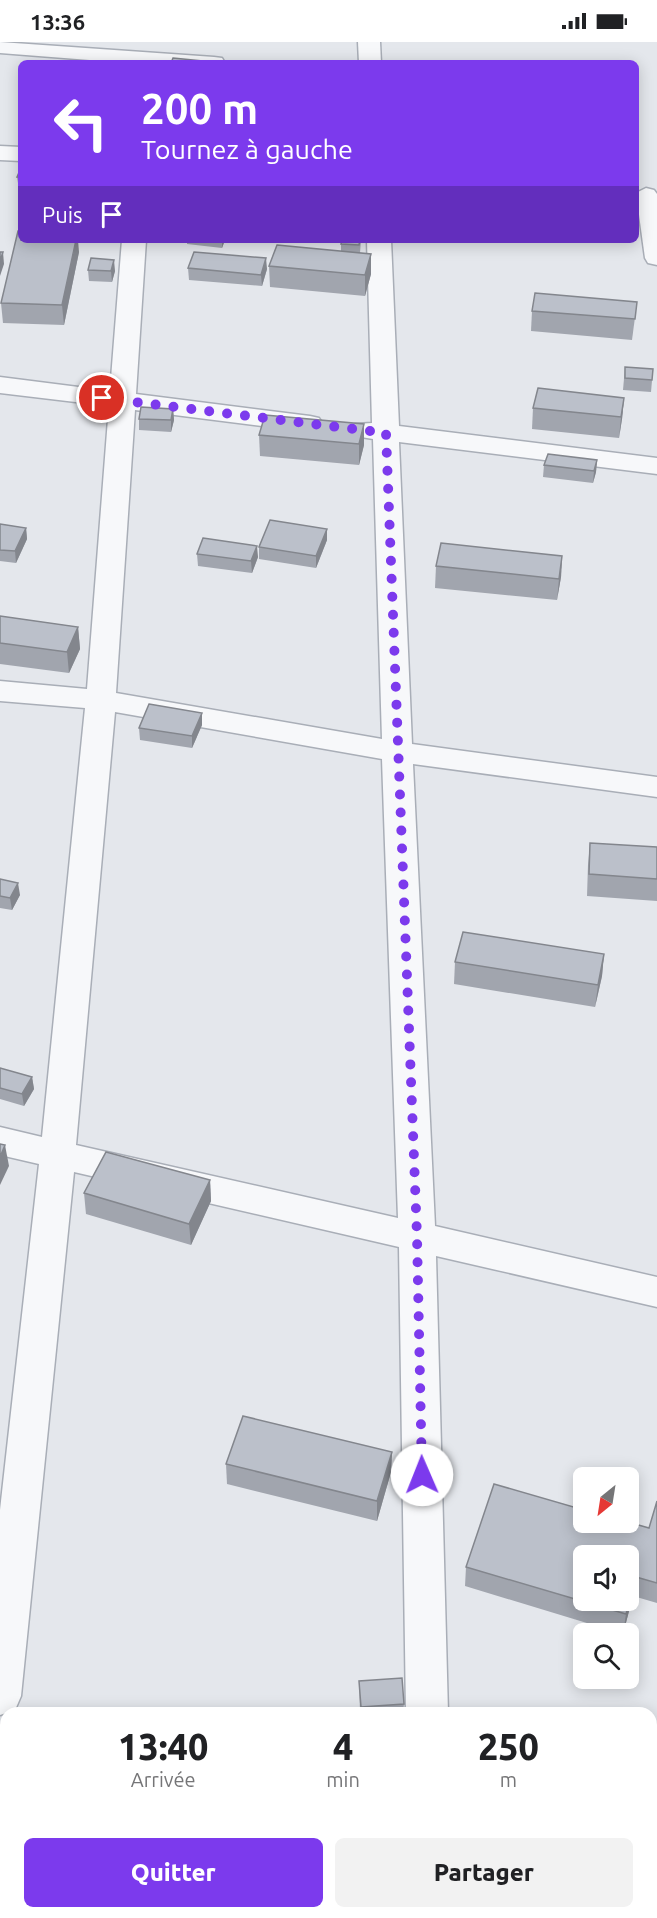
<!DOCTYPE html>
<html lang="fr">
<head>
<meta charset="utf-8">
<style>
  :root { --surface:#fff; --page:#f2f2f2; --text:#202124; --muted:#757577; --accent:#7c3aed }
  body { margin:0; font-family:Ubuntu,sans-serif; background:var(--page); color:var(--text); height:100vh; display:flex; flex-direction:column; font-size:22px; white-space:nowrap }
  * { box-sizing:border-box; margin:0 }
  p { font-size:20px; color:var(--muted) }
  .icon { flex:none; width:33px; height:33px; fill:none; stroke:currentColor; stroke-width:2; stroke-linecap:round; stroke-linejoin:round }
  .map { position:relative; flex:1; overflow:hidden }
  .sheet { position:absolute; left:0px; top:1665px; width:657px; height:212px; display:flex; flex-direction:column; background:var(--surface); border-radius:18px 18px 0 0; box-shadow:0 3px 15px #0003 }
  .sheet>* { flex:none }
  .hud { position:absolute; left:18px; top:18px; width:621px; height:183px; border-radius:9px; box-shadow:0 3px 15px #0003; background:#7c3aed; color:#fff; overflow:hidden }
  .needle { width:39px; rotate:210deg }
  .fabs { position:absolute; left:573px; top:1425px; display:grid; gap:12px }
  .fabs a { display:grid; place-items:center; width:66px; height:66px; border-radius:9px; background:var(--surface); box-shadow:0 3px 15px #0003; font-size:30px }
  .pin { position:absolute; display:grid; place-items:center; width:51px; height:51px; color:#fff; margin:-26px; border:3px solid #fff; border-radius:50%; box-shadow:0 2px 6px #0007 }
  .me { position:absolute; width:66px; margin:-33px; rotate:359deg; stroke-linejoin:round; filter:drop-shadow(0 0 4px #0008) }
  .turn { display:flex; align-items:center; gap:21px; height:126px; padding:0 24px; font-size:27px }
  .turn .icon { width:78px; height:78px; stroke-width:2.5 }
  .turn b { display:block; font-size:42px; line-height:51px }
  .then { display:flex; align-items:center; height:57px; padding:0 24px; background:#0003; gap:12px; font-size:22px }
  .eta { display:flex; justify-content:space-evenly; align-items:center; height:102px; text-align:center }
  .eta b { font-size:36px; font-weight:800; line-height:42px }
  .action { display:flex; gap:12px; margin-top:auto; padding:12px 24px }
  .action a { flex:1; height:69px; border-radius:9px; background:var(--accent); color:#fff; font-size:24px; font-weight:800; line-height:69px; text-align:center }
  .action a+a { background:var(--page); color:var(--text) }
  .status { display:flex; justify-content:space-between; align-items:center; height:42px; padding:0 30px; background:var(--surface); direction:ltr }
  .status svg { height:16px; fill:currentColor }
  .map>svg:first-child { display:block }
  .lines { fill:none; stroke-linecap:round; stroke-linejoin:round }
  .minor-casing { stroke:#a9aeb7; stroke-width:3 }
  .minor { fill:#f7f8fa; fill-rule:evenodd }
  .wall { fill:#a1a5ae }
  .shaded-wall { fill:#83868d }
  .building { fill:#bbc0ca; stroke:#83868d; stroke-width:1.5; fill-rule:evenodd }
  .route { stroke:#7c3aed; stroke-width:10; stroke-dasharray:0 18 }
</style>
</head>
<body>
<div class="status"><b>13:36</b><svg viewBox="0 0 49 12"><path d="M0 12V9h3v3zM5 12V6h3v6zM10 12V3h3v9zM15 12V0h3v12zM26 1h20v11H26zM47 4h2v5h-2z"/></svg></div>
<div class="map">
<svg width="657" height="1876" viewBox="0 0 657 1876">
  <rect width="100%" height="100%" fill="#e4e7ec"/>
  <g class="lines">
    <defs>
      <g id="minor">
        <polygon points="0,0 214,15 222,16 225,21 128,21 0,11"/>
        <polygon points="358,0 380,0 381,21 359,21"/>
        <polygon points="0,104 21,105 21,119 0,118"/>
        <polygon points="646,146 654,148 657,152 657,223 648,221 645,216 636,151"/>
        <path d="M122 198H146L136 352 310 374 319 376 323 382 319 388 310 390 135 368 116 651 382 697 373 397 355 394 351 388 355 382 372 381 367 198H391L399 384 657 416V432L399 400 412 702 657 735V755L413 722 435 1184 657 1235V1265L436 1214 448 1671H406L399 1205 74 1130 21 1654 15 1668 0 1673V1468L39 1122 0 1113V1085L42 1095 85 666 0 659V639L87 647 109 364 0 351V335L110 349ZM115 670 382 717 398 1176 76 1103Z"/>
        <polygon points="0,1685 6,1687 6,1727 0,1725"/>
        <polygon points="412,1870 456,1870 457,1876 413,1876"/>
        <polygon points="550,1870 611,1870 613,1876 552,1876"/>
      </g>
    </defs>
    <use href="#minor" class="minor-casing"/>
    <use href="#minor" class="minor"/>
  </g>
  <g class="wall">
    <polygon points="21,126 21,147 19,147 17,135"/>
    <polygon points="187,198 225,198 222,206 187,202"/>
    <polygon points="361,198 360,211 371,212 371,232 365,254 270,245 269,224 341,209 341,202"/>
    <polygon points="79,210 64,283 3,281 1,261"/>
    <polygon points="188,226 267,227 262,244 189,238"/>
    <polygon points="88,228 115,229 112,240 89,239"/>
    <polygon points="637,260 632,298 531,289 532,269"/>
    <polygon points="625,325 653,327 651,350 623,348"/>
    <polygon points="624,356 622,377 619,396 532,387 533,366"/>
    <polygon points="173,367 174,378 171,390 139,388 139,377"/>
    <polygon points="364,382 364,403 359,423 260,414 259,393"/>
    <polygon points="597,418 596,430 593,441 543,435 544,423"/>
    <polygon points="0,482 26,486 27,497 16,521 0,519"/>
    <polygon points="327,487 327,498 316,526 259,517 259,505"/>
    <polygon points="197,512 258,515 252,531 198,524"/>
    <polygon points="562,514 561,535 557,558 435,546 436,524"/>
    <polygon points="0,574 78,585 80,607 69,631 0,622"/>
    <polygon points="202,683 192,706 140,698 139,686"/>
    <polygon points="590,801 657,805 657,859 587,854 588,823"/>
    <polygon points="0,837 20,853 12,868 0,866"/>
    <polygon points="604,912 602,934 595,965 454,942 455,920"/>
    <polygon points="0,1026 32,1035 34,1047 24,1064 0,1057"/>
    <polygon points="210,1138 211,1159 191,1203 86,1172 84,1151"/>
    <polygon points="392,1410 391,1430 377,1479 227,1442 226,1422"/>
    <polygon points="657,1459 657,1561 633,1554 623,1592 465,1544 466,1525 649,1486"/>
    <polygon points="359,1639 404,1662 403,1671 360,1671"/>
    <rect x="234" y="1870" width="175" height="6"/>
  </g>
  <g class="shaded-wall">
    <polygon points="76,198 78,198 79,210 64,283 62,263"/>
    <polygon points="222,198 225,198 222,206"/>
    <polygon points="3,210 4,222 0,234 0,219"/>
    <polygon points="371,212 371,232 365,254 365,233"/>
    <polygon points="266,216 267,227 262,244 261,233"/>
    <polygon points="114,218 115,229 112,240 111,229"/>
    <polygon points="624,356 622,377 619,396 621,375"/>
    <polygon points="173,367 174,378 171,390 171,378"/>
    <polygon points="364,382 364,403 359,423 359,402"/>
    <polygon points="597,418 596,430 593,441 594,429"/>
    <polygon points="26,486 27,497 16,521 15,509"/>
    <polygon points="327,487 327,498 316,526 316,514"/>
    <polygon points="257,504 258,515 252,531 251,519"/>
    <polygon points="562,514 561,535 557,558 559,537"/>
    <polygon points="78,585 80,607 69,631 67,610"/>
    <polygon points="202,671 202,683 192,706 192,694"/>
    <polygon points="18,841 20,853 12,868 10,856"/>
    <polygon points="604,912 602,934 595,965 598,943"/>
    <polygon points="32,1035 34,1047 24,1064 22,1052"/>
    <polygon points="5,1103 9,1124 0,1143 0,1115"/>
    <polygon points="210,1138 211,1159 191,1203 189,1182"/>
    <polygon points="392,1410 391,1430 377,1479 377,1459"/>
    <polygon points="636,1535 633,1554 623,1592 626,1572"/>
    <polygon points="407,1870 409,1870 409,1876 405,1876"/>
  </g>
  <g class="building">
    <polygon points="173,16 223,21 171,21"/>
    <polygon points="21,126 21,135 17,135"/>
    <polygon points="18,189 21,189 21,198 76,198 62,263 1,261"/>
    <polygon points="342,198 360,198 359,203 341,202"/>
    <polygon points="277,203 371,212 365,233 269,224"/>
    <polygon points="0,210 3,210 0,219"/>
    <polygon points="194,210 266,216 261,233 188,226"/>
    <polygon points="91,216 114,218 111,229 88,228"/>
    <polygon points="535,251 637,260 635,277 532,269"/>
    <polygon points="625,325 653,327 652,338 625,336"/>
    <polygon points="538,346 624,356 621,375 533,366"/>
    <polygon points="141,365 173,367 171,378 139,377"/>
    <polygon points="265,373 364,382 359,402 259,393"/>
    <polygon points="548,412 597,418 594,429 544,423"/>
    <polygon points="270,478 327,487 316,514 259,505"/>
    <polygon points="0,482 26,486 15,509 0,508"/>
    <polygon points="203,496 257,504 251,519 197,512"/>
    <polygon points="441,501 562,514 559,537 436,524"/>
    <polygon points="0,574 78,585 67,610 0,601"/>
    <polygon points="149,662 202,671 192,694 139,686"/>
    <polygon points="590,801 657,805 657,837 589,832"/>
    <polygon points="0,837 18,841 10,856 0,854"/>
    <polygon points="463,890 604,912 598,943 455,920"/>
    <polygon points="0,1026 32,1035 22,1052 0,1046"/>
    <polygon points="0,1102 5,1103 0,1115"/>
    <polygon points="106,1110 210,1138 189,1182 84,1151"/>
    <polygon points="243,1374 392,1410 377,1459 226,1422"/>
    <path d="M494 1442 584 1468V1480H628L649 1486 657 1459V1541L636 1535 626 1572 466 1525ZM584 1514H628V1558H584Z"/>
    <polygon points="402,1636 404,1662 361,1665 359,1639"/>
    <polygon points="260,1870 407,1870 405,1876 278,1876"/>
  </g>
  <g class="lines">
    <polyline class="route" points="102,356 386,391 417,1194 422,1433"/>
  </g>
</svg>
<div class="fabs">
<a><svg class="needle" viewBox="-14 -14 28 28"><path d="M0-13l5 13h-10z" fill="#e53935"/><path d="M0 13l5-13h-10z" fill="#757577"/></svg></a>
<a><svg class="icon" aria-label="sound" viewBox="0 0 24 24"><path d="M4 9h4l5-4v14l-5-4H4zM17 9q2 3 0 6"/></svg></a>
<a><svg class="icon" aria-label="search" viewBox="0 0 24 24"><circle cx="10" cy="10" r="6"/><path d="M15 15l6 6"/></svg></a>
</div>
<div class="pin" style="left:102px;top:356px;background:#d93025"><svg class="icon" aria-label="arrive" viewBox="0 0 24 24"><path d="M6 21V4h12l-3 4 3 4H6"/></svg></div>
<svg class="me" style="left:422px;top:1433px" viewBox="-20 -20 40 40"><circle r="19" fill="#fff"/><path d="M0-13L10 11 0 6-10 11z" fill="#7c3aed"/></svg>
<div class="hud">
<div class="turn"><svg class="icon" aria-label="left" viewBox="0 0 24 24"><path d="M17 20v-9H6M10 6l-5 5 5 5"/></svg><div><b>200 m</b>Tournez à gauche</div></div>
<div class="then">Puis<svg class="icon" aria-label="arrive" viewBox="0 0 24 24"><path d="M6 21V4h12l-3 4 3 4H6"/></svg></div>
</div>
<section class="sheet">
<div class="eta">
<div><b>13:40</b><p>Arrivée</p></div>
<div><b>4</b><p>min</p></div>
<div><b>250</b><p>m</p></div>
</div>
<div class="action"><a>Quitter</a><a>Partager</a></div>
</section>
</div>
</body>
</html>
